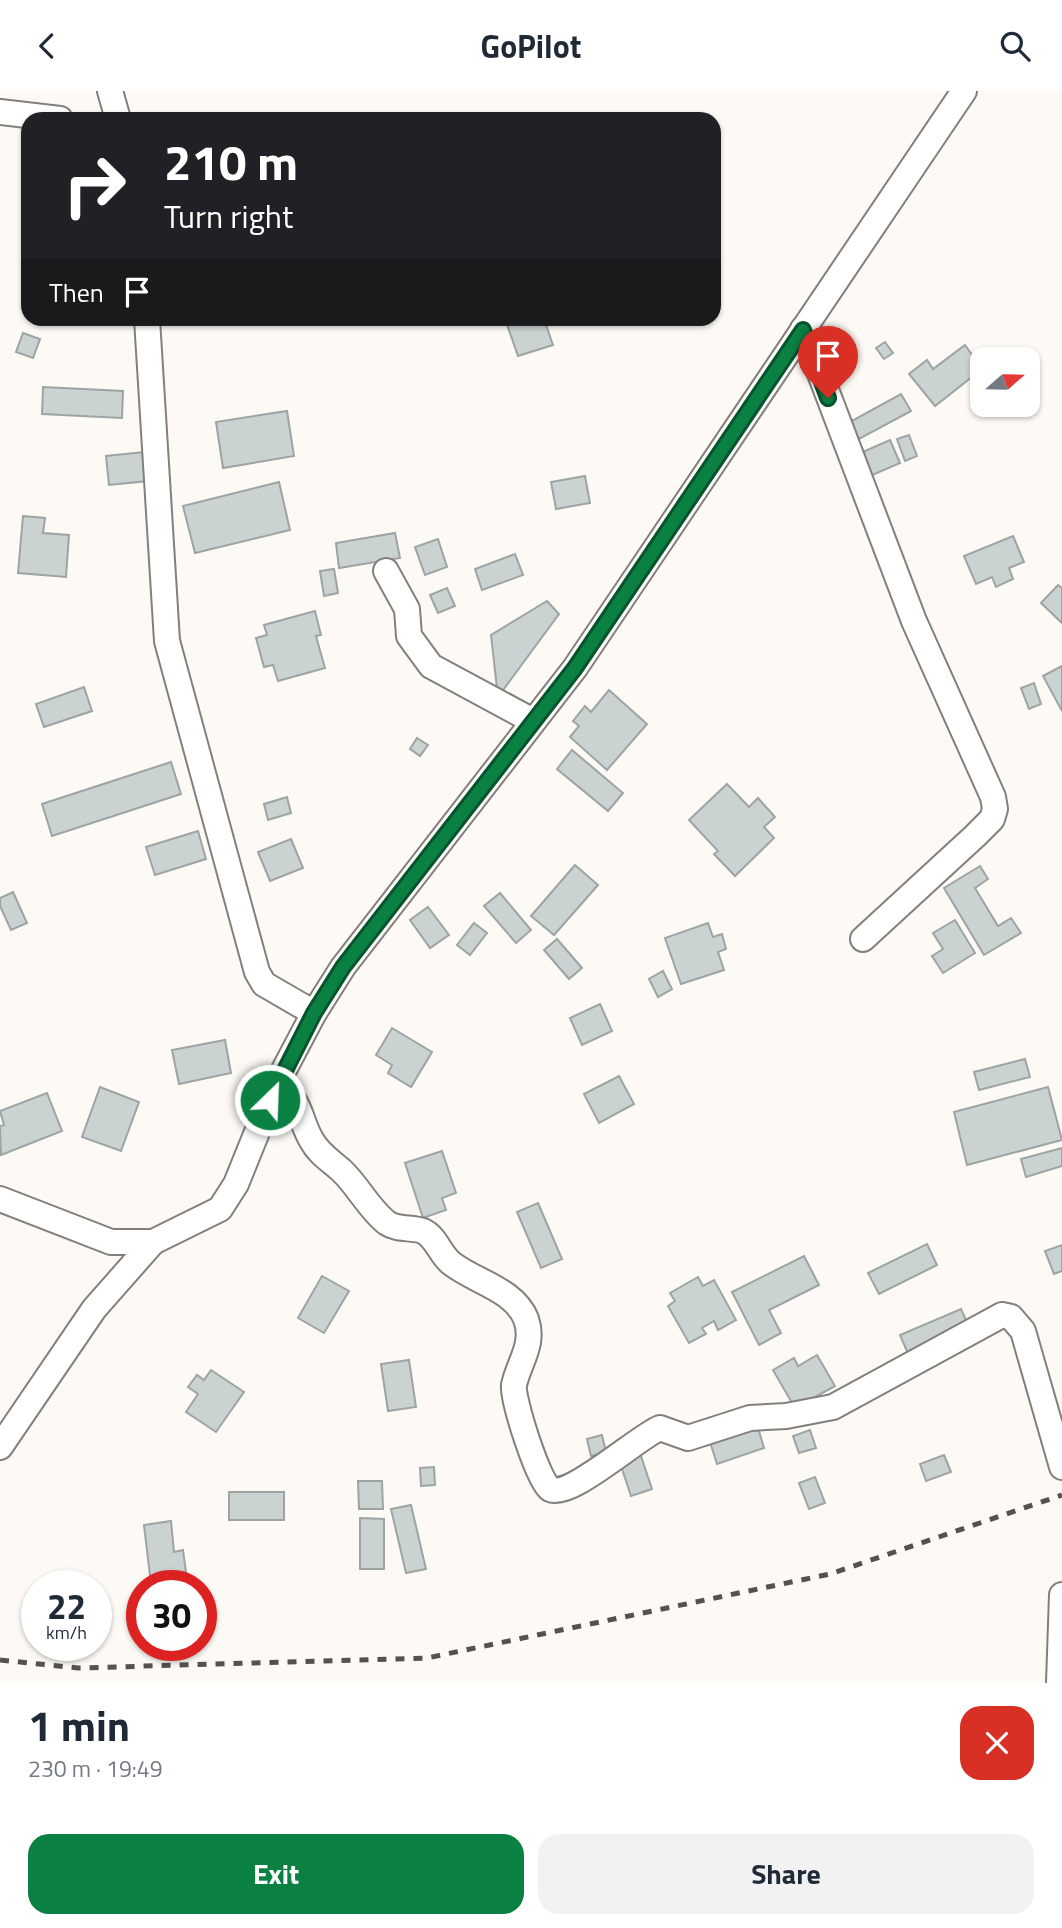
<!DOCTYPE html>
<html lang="en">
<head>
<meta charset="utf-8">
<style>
  :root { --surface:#fff; --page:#f2f2f3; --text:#1f2937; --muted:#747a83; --accent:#0b8043 }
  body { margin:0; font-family:"Titillium Web",sans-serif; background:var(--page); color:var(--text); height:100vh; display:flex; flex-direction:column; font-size:26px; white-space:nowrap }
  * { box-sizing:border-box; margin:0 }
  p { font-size:23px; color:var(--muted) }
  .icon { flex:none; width:38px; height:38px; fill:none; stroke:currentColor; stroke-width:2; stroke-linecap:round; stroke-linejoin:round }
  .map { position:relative; height:1592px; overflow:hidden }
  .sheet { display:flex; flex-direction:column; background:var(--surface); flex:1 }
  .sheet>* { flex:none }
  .top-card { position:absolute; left:21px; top:21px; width:700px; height:214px; border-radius:21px; box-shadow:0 2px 5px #0004; background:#202124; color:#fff; overflow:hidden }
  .needle { width:46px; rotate:70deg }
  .fabs { position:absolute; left:970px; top:256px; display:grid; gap:14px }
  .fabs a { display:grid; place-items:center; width:70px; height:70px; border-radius:14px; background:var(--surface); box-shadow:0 2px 5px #0004; font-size:35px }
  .speed { position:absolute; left:21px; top:1479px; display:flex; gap:14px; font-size:35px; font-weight:700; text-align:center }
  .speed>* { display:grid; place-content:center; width:91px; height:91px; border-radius:50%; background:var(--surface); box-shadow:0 2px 5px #0004; line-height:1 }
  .speed small { font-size:18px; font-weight:400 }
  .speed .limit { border:10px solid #d22; background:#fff; color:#111 }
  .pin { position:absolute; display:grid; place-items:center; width:60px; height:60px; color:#fff; margin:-72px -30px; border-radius:50% 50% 50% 0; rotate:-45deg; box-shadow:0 0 7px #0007 }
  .pin .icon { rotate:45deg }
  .me { position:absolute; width:77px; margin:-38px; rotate:24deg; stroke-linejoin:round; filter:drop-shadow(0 0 5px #0008) }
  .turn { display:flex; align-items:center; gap:24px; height:147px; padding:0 28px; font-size:32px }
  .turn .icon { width:91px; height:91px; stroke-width:2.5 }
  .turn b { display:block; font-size:49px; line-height:60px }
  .then { display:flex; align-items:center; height:66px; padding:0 28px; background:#0003; gap:14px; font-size:26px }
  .round { display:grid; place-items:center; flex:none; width:74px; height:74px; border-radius:21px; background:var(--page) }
  .overview { display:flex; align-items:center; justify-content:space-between; height:119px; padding:0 28px }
  h1 { font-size:42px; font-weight:700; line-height:52px }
  .cta { display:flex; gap:14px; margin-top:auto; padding:14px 28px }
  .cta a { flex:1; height:80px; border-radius:21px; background:var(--accent); color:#fff; font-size:28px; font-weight:700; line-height:80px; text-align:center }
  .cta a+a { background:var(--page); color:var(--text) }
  header { display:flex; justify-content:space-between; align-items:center; height:91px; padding:0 28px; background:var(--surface); font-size:32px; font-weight:700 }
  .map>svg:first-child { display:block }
  .building { fill:#cbd2d2; stroke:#9da4a4; stroke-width:2 }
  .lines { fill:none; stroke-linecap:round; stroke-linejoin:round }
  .minor-casing { stroke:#83807c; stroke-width:28 }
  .minor { stroke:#fff; stroke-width:24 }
  .rail { stroke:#545250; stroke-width:5; stroke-dasharray:9 9; stroke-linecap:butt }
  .route-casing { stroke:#07532c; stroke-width:18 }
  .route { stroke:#0b8043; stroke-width:12 }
</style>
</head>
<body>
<header><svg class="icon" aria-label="back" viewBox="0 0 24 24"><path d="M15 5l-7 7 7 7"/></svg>GoPilot<svg class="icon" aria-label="search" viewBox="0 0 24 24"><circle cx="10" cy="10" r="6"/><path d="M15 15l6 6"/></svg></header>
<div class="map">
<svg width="1062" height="1592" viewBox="0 0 1062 1592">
  <rect width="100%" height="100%" fill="#fdf9f5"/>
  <g class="building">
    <polygon points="505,228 544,228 553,254 518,265"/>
    <polygon points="23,242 40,248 33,267 16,261"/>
    <polygon points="885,251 893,262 884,268 876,257"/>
    <polygon points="965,254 982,278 935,315 909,283 927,269 933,278"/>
    <polygon points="43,296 123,300 122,327 42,323"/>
    <polygon points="901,303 911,320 859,348 850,331"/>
    <polygon points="287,320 294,365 223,377 216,331"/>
    <polygon points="909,344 917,365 905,370 897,348"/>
    <polygon points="890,349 900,372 868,386 858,363"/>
    <polygon points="144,361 148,390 109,394 106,365"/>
    <polygon points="585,385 590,412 556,418 551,391"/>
    <polygon points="279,391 290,439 195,462 183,415"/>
    <polygon points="23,425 45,427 43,442 69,444 66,486 18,482"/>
    <polygon points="395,442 400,467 339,477 336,452"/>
    <polygon points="1013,445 1024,471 1009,477 1013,488 996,496 992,486 976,493 964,465"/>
    <polygon points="438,448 447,476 425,484 415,456"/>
    <polygon points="515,463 523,484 482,499 475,478"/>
    <polygon points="334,478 338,502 324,505 320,480"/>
    <polygon points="1058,494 1062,497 1062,532 1041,512"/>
    <polygon points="447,497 455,515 438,522 430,504"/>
    <polygon points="547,510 559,523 498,606 491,544"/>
    <polygon points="315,520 321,544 316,545 325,577 278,590 273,574 264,576 256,547 267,544 264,534"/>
    <polygon points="1062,575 1062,620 1043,585"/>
    <polygon points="1034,592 1041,613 1029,618 1021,597"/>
    <polygon points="84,596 92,620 44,636 36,613"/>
    <polygon points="609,599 647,633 607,679 570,646 579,635 573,630 585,615 591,621"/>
    <polygon points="417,647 428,654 420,665 410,658"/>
    <polygon points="572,659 623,702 608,720 557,678"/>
    <polygon points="171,671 181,703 52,745 42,713"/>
    <polygon points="727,693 749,716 758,707 775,726 764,736 774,747 735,785 714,763 718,760 689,729"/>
    <polygon points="287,706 291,722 268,729 264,713"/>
    <polygon points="198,740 206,768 155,784 146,756"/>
    <polygon points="291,748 303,777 270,790 258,761"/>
    <polygon points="575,774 598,794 554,844 531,825"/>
    <polygon points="980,775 988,788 975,797 998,835 1011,827 1021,842 984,864 944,797"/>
    <polygon points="13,801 27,832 11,839 0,815 0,807"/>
    <polygon points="500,802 531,839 516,852 484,815"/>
    <polygon points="428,816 449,844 430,857 410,829"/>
    <polygon points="955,829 975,862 943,882 932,865 943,858 933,842"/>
    <polygon points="474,832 487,842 470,864 457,854"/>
    <polygon points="708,832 713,846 722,843 726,858 718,861 724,879 681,893 665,847"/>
    <polygon points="557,848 582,877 569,888 544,859"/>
    <polygon points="663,880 672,898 658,906 649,888"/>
    <polygon points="600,913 612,940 582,954 570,927"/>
    <polygon points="392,937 432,961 411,996 388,982 392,974 376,964"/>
    <polygon points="225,949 231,982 179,993 172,959"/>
    <polygon points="1025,968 1030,986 979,999 974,981"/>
    <polygon points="619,985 634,1013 599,1032 584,1003"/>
    <polygon points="100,996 139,1011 121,1060 82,1046"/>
    <polygon points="1048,996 1062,1049 967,1074 954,1021"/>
    <polygon points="47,1002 62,1040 1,1064 0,1035 4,1034 0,1020"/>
    <polygon points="1062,1057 1062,1075 1026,1086 1021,1068"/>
    <polygon points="442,1060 456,1102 442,1107 446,1119 423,1127 405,1072"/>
    <polygon points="538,1112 562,1168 541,1177 517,1121"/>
    <polygon points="927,1153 937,1174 879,1203 868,1182"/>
    <polygon points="1062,1154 1062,1180 1054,1183 1045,1160"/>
    <polygon points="804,1165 819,1194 769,1219 781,1242 759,1254 732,1201"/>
    <polygon points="322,1185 349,1200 324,1242 298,1227"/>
    <polygon points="698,1186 703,1195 714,1189 736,1229 718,1239 714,1230 702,1237 706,1243 689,1252 668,1215 675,1210 670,1202"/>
    <polygon points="961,1218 970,1238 909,1265 900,1244"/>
    <polygon points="817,1264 835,1295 795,1317 773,1279 794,1267 798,1275"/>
    <polygon points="409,1269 416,1316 388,1320 381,1273"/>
    <polygon points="211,1279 244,1301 216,1341 186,1321 198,1303 188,1296 197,1284 204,1289"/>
    <polygon points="757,1333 764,1357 717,1373 709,1348"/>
    <polygon points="810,1339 816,1357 799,1362 793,1345"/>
    <polygon points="602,1344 606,1361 591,1365 587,1348"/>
    <polygon points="640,1362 652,1398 631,1405 619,1369"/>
    <polygon points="944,1364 951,1381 926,1390 920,1373"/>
    <polygon points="434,1376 435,1394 421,1395 420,1377"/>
    <polygon points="815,1386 825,1412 809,1418 799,1392"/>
    <polygon points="358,1390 382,1390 383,1418 359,1418"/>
    <rect x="229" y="1401" width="55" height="28"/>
    <polygon points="411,1414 426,1478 406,1482 391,1418"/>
    <polygon points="360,1427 384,1428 384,1478 360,1478"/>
    <polygon points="171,1430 174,1461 183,1459 186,1481 150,1485 144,1434"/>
  </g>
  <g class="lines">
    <defs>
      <g id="minor">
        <polyline points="110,0 118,28"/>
        <polyline points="0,21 60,28"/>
        <polyline points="147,228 167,550 257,881 264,893 314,922"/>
        <polyline points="803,238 914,530 993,706 995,718 992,728 975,745 863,848"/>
        <polyline points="386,480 407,518 409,545 431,575 533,630"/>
        <path d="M276 994C303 1009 298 1027 312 1050 319 1063 331 1070 342 1080 358 1095 369 1118 387 1132 397 1139 412 1136 423 1140 436 1146 440 1163 451 1172 475 1191 514 1198 526 1228 535 1253 519 1271 514 1294 512 1308 539 1392 550 1398 570 1408 639 1345 660 1337L688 1347 750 1327 786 1325 833 1316 1002 1224 1011 1226 1023 1240 1062 1376"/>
        <polyline points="0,1108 111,1151 153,1151 220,1118 236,1093 276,994 314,922 343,876 575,577 964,0"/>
        <polyline points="0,1356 94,1218 153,1151"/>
        <polyline points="1059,1592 1062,1504"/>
      </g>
    </defs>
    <use href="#minor" class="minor-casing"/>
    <use href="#minor" class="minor"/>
    <polyline class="rail" points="0,1569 78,1577 427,1567 830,1483 1062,1404"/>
  </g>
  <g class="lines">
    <defs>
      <polyline id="route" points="270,1009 314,922 343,876 575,577 803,239 828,307"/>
    </defs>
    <use href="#route" class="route-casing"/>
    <use href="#route" class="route"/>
  </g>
</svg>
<div class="fabs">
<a><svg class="needle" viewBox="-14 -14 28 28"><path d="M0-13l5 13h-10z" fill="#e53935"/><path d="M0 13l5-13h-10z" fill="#747a83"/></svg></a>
</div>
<div class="speed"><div>22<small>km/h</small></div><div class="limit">30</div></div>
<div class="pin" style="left:828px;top:307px;background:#d93025"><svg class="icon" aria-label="arrive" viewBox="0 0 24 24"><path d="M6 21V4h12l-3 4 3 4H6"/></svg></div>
<svg class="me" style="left:270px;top:1009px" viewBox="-20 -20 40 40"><circle r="17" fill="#0b8043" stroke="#fff" stroke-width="3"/><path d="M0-11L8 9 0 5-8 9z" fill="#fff"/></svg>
<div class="top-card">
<div class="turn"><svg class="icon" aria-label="right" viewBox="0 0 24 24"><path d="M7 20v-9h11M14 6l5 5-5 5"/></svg><div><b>210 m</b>Turn right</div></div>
<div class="then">Then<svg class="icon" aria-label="arrive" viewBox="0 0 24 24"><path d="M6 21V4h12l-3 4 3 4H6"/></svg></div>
</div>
</div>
<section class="sheet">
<div class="overview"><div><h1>1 min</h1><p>230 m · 19:49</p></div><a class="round" style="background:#d93025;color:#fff"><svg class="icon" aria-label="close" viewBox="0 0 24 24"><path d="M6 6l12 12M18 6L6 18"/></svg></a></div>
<div class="cta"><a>Exit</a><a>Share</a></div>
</section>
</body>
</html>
